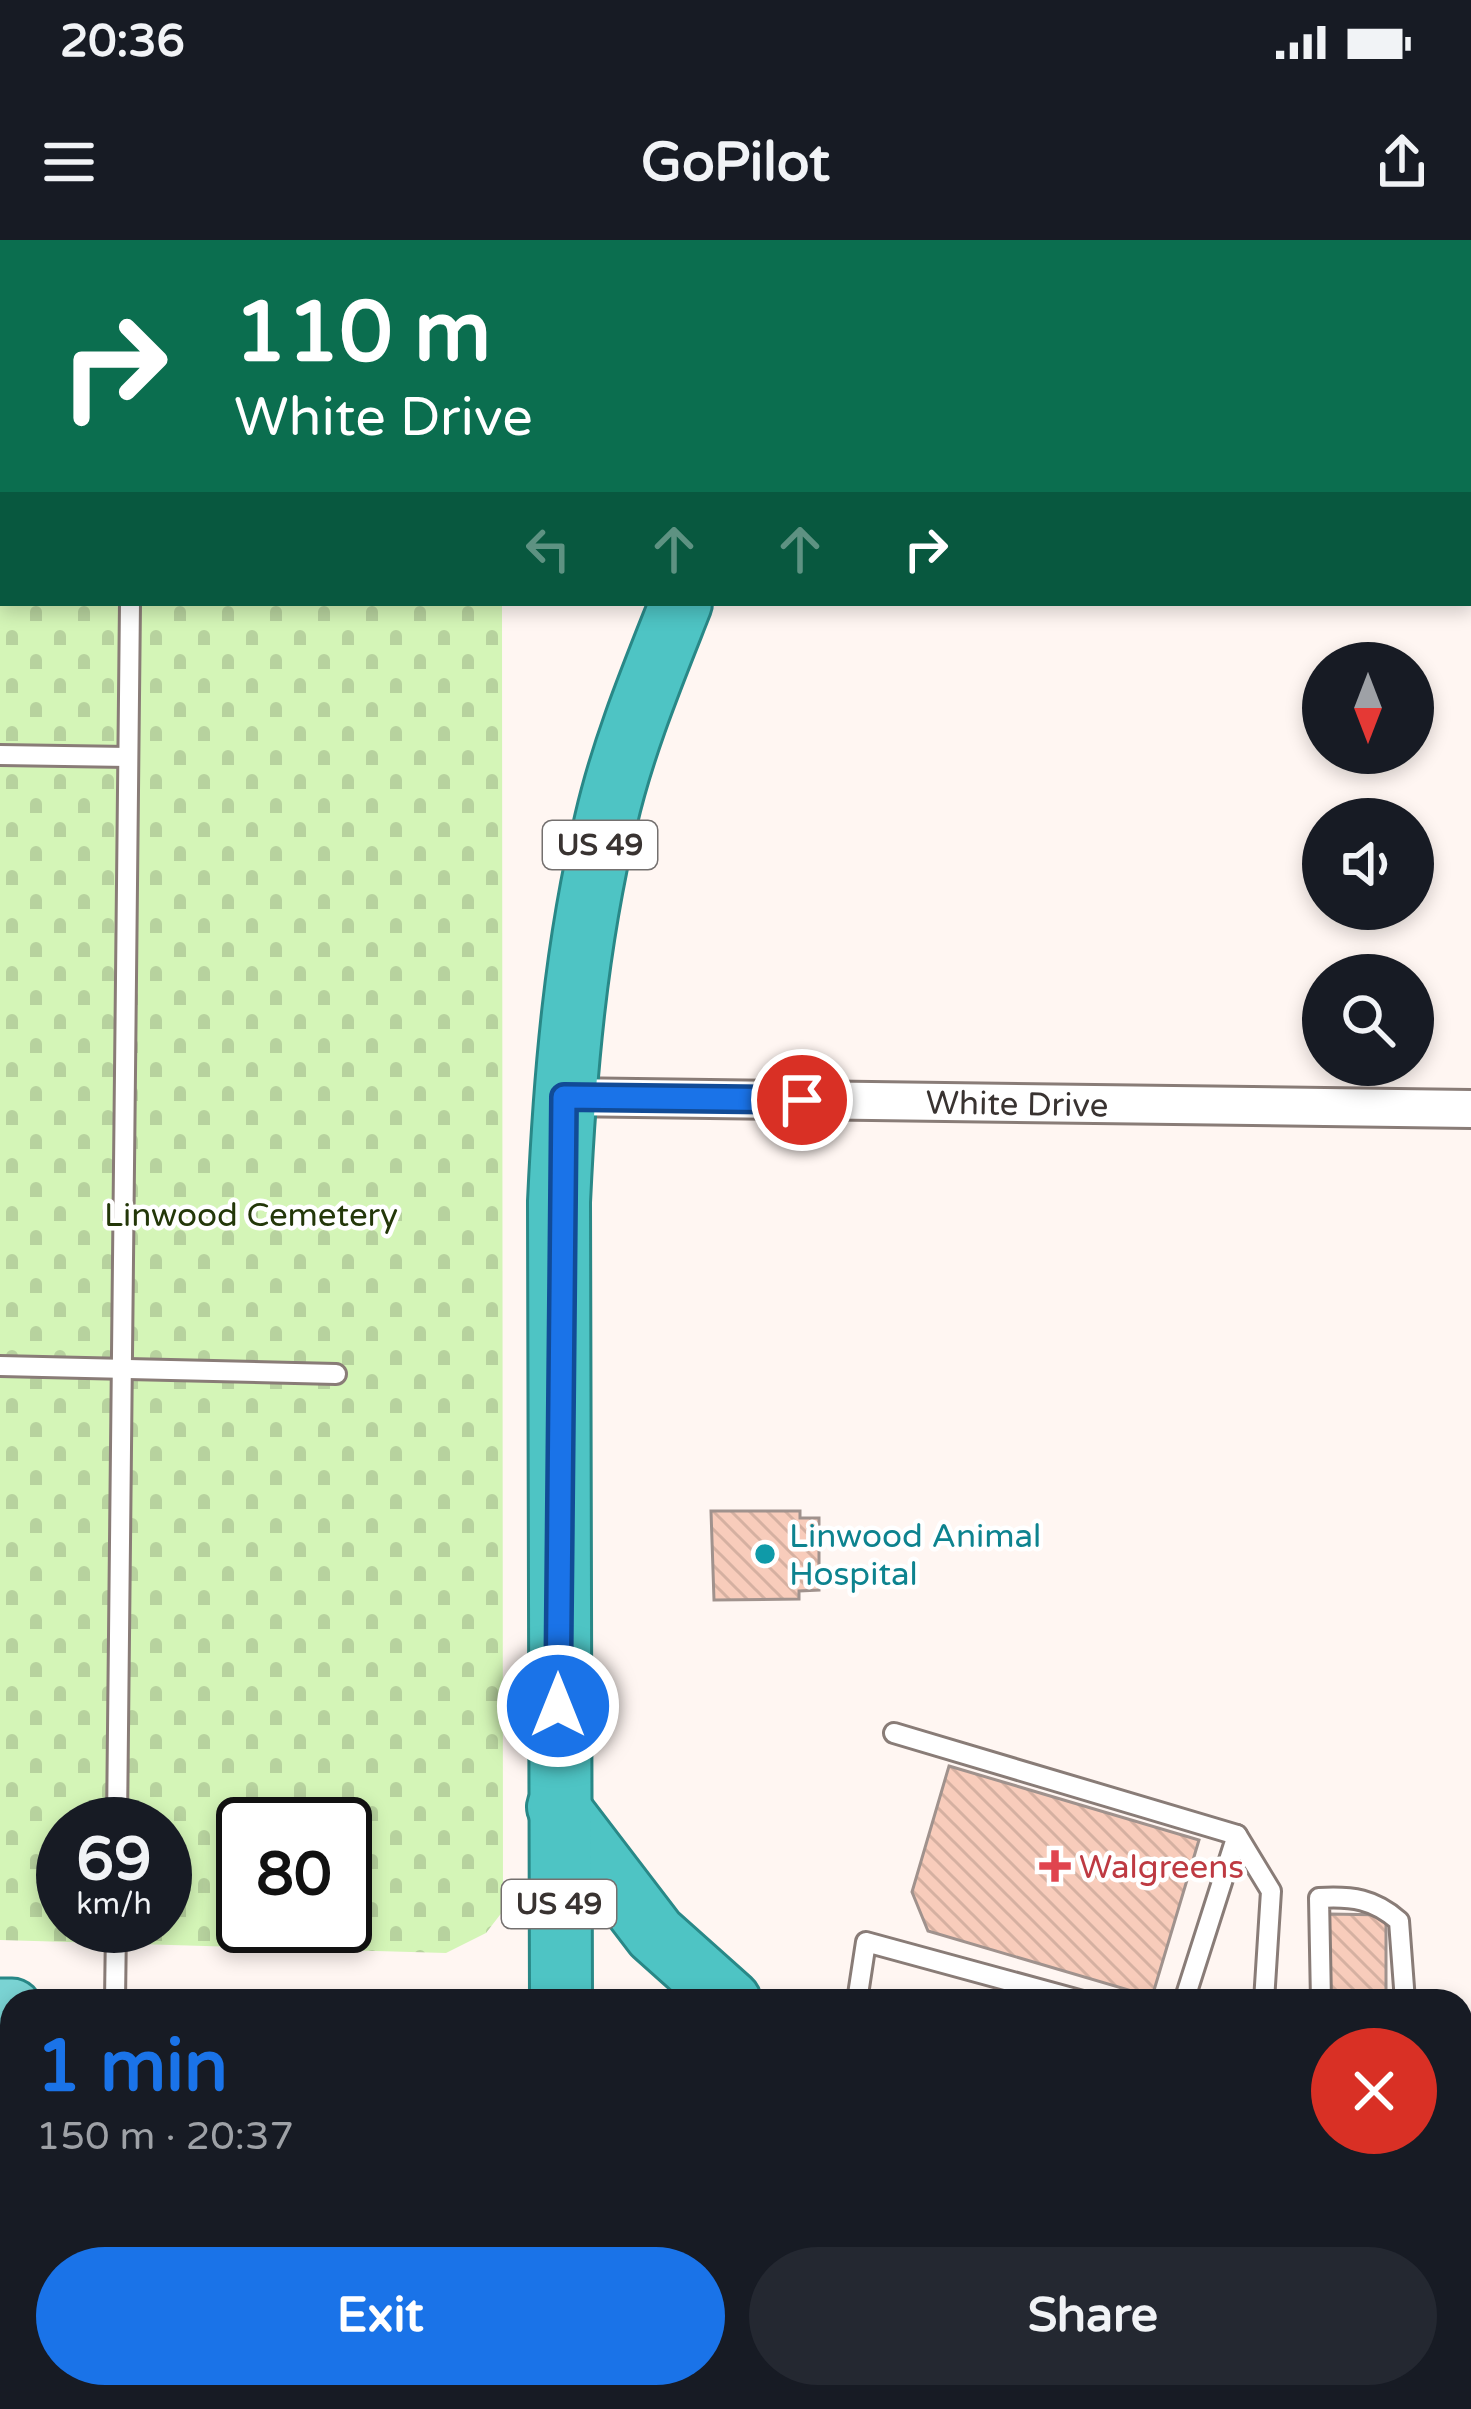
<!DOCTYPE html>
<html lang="en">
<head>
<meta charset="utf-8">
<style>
  :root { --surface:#171b24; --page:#242831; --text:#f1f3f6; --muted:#9ea1a6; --accent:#1a73e8 }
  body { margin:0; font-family:"Varela Round",sans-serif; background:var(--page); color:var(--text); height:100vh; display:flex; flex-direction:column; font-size:45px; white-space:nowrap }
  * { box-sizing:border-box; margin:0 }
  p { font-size:39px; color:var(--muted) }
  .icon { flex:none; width:66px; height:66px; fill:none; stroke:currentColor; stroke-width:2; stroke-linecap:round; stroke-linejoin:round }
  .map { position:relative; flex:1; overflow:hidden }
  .panel { position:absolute; left:0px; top:1749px; width:1473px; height:420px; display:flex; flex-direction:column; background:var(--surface); border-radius:36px 36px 0 0; box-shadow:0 6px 18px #0003 }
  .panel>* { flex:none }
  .guide { position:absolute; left:0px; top:0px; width:1473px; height:366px; box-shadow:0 6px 18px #0003; background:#0b6e4f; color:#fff; overflow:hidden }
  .needle { width:78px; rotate:180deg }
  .fabs { position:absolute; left:1302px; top:402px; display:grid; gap:24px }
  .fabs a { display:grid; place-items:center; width:132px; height:132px; border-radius:50%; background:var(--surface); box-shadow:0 6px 18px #0003; font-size:60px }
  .speed { position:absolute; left:36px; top:1557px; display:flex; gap:24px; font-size:60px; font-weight:700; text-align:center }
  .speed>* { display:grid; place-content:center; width:156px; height:156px; border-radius:50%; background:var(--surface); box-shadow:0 6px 18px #0003; line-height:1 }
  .speed small { font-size:30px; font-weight:400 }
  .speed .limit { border:6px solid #111; border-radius:18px; background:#fff; color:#111 }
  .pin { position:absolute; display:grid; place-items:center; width:102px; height:102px; color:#fff; margin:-51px; border:6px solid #fff; border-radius:50%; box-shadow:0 3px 12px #0007 }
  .me { position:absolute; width:132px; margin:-66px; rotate:0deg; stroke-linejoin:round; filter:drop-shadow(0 0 9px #0008) }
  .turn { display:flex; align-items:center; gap:42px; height:252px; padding:0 36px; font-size:54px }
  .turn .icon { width:156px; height:156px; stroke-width:2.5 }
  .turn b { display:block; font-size:84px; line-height:102px }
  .lanes { display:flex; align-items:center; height:114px; padding:0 36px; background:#0003; justify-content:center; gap:60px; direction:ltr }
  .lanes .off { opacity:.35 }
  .round { display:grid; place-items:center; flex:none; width:126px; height:126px; border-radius:63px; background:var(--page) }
  .summary { display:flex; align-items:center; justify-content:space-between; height:204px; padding:0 36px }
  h1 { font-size:72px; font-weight:800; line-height:90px; color:var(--accent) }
  .button { display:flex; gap:24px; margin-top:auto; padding:24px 36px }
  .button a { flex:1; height:138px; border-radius:72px; background:var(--accent); color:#fff; font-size:48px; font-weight:800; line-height:138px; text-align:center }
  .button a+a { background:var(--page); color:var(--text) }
  .status { display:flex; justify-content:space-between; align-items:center; height:84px; padding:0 60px; background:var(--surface); direction:ltr }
  .status svg { height:33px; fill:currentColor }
  header { display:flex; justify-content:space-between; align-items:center; height:156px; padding:0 36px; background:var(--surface); font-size:54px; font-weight:800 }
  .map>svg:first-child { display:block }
  .cemetery { fill:url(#cemetery-stones); fill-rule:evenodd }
  .building { fill:url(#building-back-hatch); stroke:#a0928d; stroke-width:3 }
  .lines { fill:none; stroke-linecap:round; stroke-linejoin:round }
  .service-casing { stroke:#897c77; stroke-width:24 }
  .minor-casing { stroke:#897c77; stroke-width:42 }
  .primary-casing { stroke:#298887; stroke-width:63 }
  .trunk-casing { stroke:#298887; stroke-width:66 }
  .service { stroke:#fff; stroke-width:18 }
  .minor { stroke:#fff; stroke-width:36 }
  .primary { stroke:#7ad3d3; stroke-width:57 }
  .trunk { stroke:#4ec4c4; stroke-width:60 }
  .route-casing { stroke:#114b97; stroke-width:30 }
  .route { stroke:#1a73e8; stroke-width:21 }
  .culture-dot { fill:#0f9aa8; stroke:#fff; stroke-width:4.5 }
  .health-dot { fill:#e0444e; stroke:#fff; stroke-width:4.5 }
  .labels { text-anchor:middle; stroke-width:9; stroke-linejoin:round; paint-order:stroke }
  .shield { fill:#fff; stroke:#74706f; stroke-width:3 }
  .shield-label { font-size:30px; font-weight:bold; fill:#393331 }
  .street-label { font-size:33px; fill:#393331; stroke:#fff }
  .park-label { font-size:33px; fill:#233709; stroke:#fff }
  .culture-label { font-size:33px; fill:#0d838f; stroke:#fff; text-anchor:start }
  .health-label { font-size:33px; fill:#be3a42; stroke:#fff; text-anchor:start }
</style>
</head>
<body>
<div class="status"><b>20:36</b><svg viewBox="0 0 49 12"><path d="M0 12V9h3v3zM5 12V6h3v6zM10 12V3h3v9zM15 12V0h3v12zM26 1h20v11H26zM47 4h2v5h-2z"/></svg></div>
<header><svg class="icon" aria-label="menu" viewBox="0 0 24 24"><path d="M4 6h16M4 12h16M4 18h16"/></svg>GoPilot<svg class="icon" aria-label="share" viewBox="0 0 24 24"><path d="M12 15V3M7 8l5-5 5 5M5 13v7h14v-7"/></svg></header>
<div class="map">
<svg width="1471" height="2169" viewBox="0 0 1471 2169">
  <defs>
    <pattern id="cemetery-stones" width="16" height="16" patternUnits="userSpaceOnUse" patternTransform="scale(3)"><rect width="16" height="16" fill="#d4f5b7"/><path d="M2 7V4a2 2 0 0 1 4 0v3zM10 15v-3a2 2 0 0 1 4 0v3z" fill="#b7d29e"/></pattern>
    <pattern id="building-back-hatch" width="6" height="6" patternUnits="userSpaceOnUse" patternTransform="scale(3)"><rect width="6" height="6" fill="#f8ccbb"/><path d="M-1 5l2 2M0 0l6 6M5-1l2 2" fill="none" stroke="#d5b0a1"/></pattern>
  </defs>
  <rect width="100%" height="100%" fill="#fff6f2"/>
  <path class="cemetery" d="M0 0H501L3 3V363H502L503 1671 486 1693 446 1713 0 1700ZM63 1584H165V1686H63ZM243 1584H345V1686H243Z"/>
  <g class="building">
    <polygon points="711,1271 800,1271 800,1278 819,1278 819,1350 799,1351 799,1359 714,1360"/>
    <polygon points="949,1526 1199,1600 1152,1757 928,1691 912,1652"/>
    <polygon points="1329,1674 1386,1675 1386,1761 1329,1761"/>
    <polygon points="0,1843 11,1843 9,2169 0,2169"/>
    <rect x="168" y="2157" width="202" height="12"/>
    <rect x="746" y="2157" width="245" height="12"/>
  </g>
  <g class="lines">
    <defs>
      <g id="service">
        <polyline points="134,3 134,0"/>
        <polyline points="0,515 128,517"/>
        <polyline points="0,1126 336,1134"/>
        <polyline points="894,1493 1237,1595"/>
        <polyline points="117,1584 130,363"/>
        <polyline points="115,1761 116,1686"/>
        <polyline points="857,1761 866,1702 1083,1761"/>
        <polyline points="1184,1761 1237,1595 1271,1651 1264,1761"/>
        <path d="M1321 1761 1319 1658C1352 1656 1374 1659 1399 1681L1405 1761"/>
        <polyline points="139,2157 140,2169"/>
        <polyline points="1371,2157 1373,2169"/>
        <polyline points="425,2169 426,2157"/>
        <polyline points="687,2169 687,2157"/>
        <polyline points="1138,2169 1138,2157"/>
      </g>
      <g id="minor">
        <polyline points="1470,196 1471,196"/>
        <polyline points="564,857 1471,869"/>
      </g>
      <g id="primary">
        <polyline points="0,1768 12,1768"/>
        <polyline points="1461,2058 1471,2063"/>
      </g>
      <g id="trunk">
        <polyline points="912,3 915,0"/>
        <polyline points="558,1567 655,1694 730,1761"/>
        <path d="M561 1761 559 962C565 832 576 706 606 580 623 506 653 434 681 363"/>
        <polyline points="560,2169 560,2157"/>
      </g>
    </defs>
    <use href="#service" class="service-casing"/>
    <use href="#minor" class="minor-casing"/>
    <use href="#primary" class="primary-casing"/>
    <use href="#trunk" class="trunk-casing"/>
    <use href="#service" class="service"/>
    <use href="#minor" class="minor"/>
    <use href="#primary" class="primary"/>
    <use href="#trunk" class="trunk"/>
  </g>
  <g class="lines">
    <defs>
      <polyline id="route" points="558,1466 564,857 802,860"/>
    </defs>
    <use href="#route" class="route-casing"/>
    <use href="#route" class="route"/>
  </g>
  <circle class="culture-dot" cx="765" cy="1314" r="12"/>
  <path class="health-dot" d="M1049 1608h12v12h12v12h-12v12h-12v-12h-12v-12h12z"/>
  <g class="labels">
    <g class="shield">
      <rect x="543" y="581" width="114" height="48" rx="9"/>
      <rect x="502" y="1640" width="114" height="48" rx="9"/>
    </g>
    <g class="shield-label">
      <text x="600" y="615">US 49</text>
      <text x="559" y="1674">US 49</text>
    </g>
    <g class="street-label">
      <text transform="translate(1017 863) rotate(1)" y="12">White Drive</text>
    </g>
    <g class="park-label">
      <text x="251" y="986">Linwood Cemetery</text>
    </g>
    <g class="culture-label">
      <text x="789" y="1307">Linwood Animal<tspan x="789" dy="38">Hospital</tspan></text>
    </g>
    <g class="health-label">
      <text x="1079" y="1638">Walgreens</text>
    </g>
  </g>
</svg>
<div class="fabs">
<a><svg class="needle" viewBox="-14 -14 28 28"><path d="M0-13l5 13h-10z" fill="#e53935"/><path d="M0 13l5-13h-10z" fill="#9ea1a6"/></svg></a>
<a><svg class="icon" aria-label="sound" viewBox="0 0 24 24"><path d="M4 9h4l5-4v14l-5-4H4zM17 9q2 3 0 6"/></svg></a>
<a><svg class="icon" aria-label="search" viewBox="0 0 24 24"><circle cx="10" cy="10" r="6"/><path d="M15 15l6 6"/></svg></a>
</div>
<div class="speed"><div>69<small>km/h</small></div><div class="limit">80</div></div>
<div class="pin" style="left:802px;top:860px;background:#d93025"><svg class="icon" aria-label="arrive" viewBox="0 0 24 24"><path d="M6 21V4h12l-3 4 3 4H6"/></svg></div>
<svg class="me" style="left:558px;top:1466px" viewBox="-20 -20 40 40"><circle r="17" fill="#1a73e8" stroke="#fff" stroke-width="3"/><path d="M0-11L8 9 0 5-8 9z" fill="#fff"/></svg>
<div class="guide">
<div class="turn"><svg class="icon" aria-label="right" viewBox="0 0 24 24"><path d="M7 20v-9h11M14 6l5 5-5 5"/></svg><div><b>110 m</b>White Drive</div></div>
<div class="lanes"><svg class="icon off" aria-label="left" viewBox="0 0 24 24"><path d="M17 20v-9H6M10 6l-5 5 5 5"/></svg><svg class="icon off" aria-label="ahead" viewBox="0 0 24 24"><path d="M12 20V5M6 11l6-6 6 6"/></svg><svg class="icon off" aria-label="ahead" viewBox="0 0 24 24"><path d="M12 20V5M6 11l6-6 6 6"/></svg><svg class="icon" aria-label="right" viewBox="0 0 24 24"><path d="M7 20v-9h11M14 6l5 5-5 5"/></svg></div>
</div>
<section class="panel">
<div class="summary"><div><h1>1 min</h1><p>150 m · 20:37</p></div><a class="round" style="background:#d93025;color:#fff"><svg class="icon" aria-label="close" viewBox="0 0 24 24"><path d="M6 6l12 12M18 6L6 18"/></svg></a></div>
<div class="button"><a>Exit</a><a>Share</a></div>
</section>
</div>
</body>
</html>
